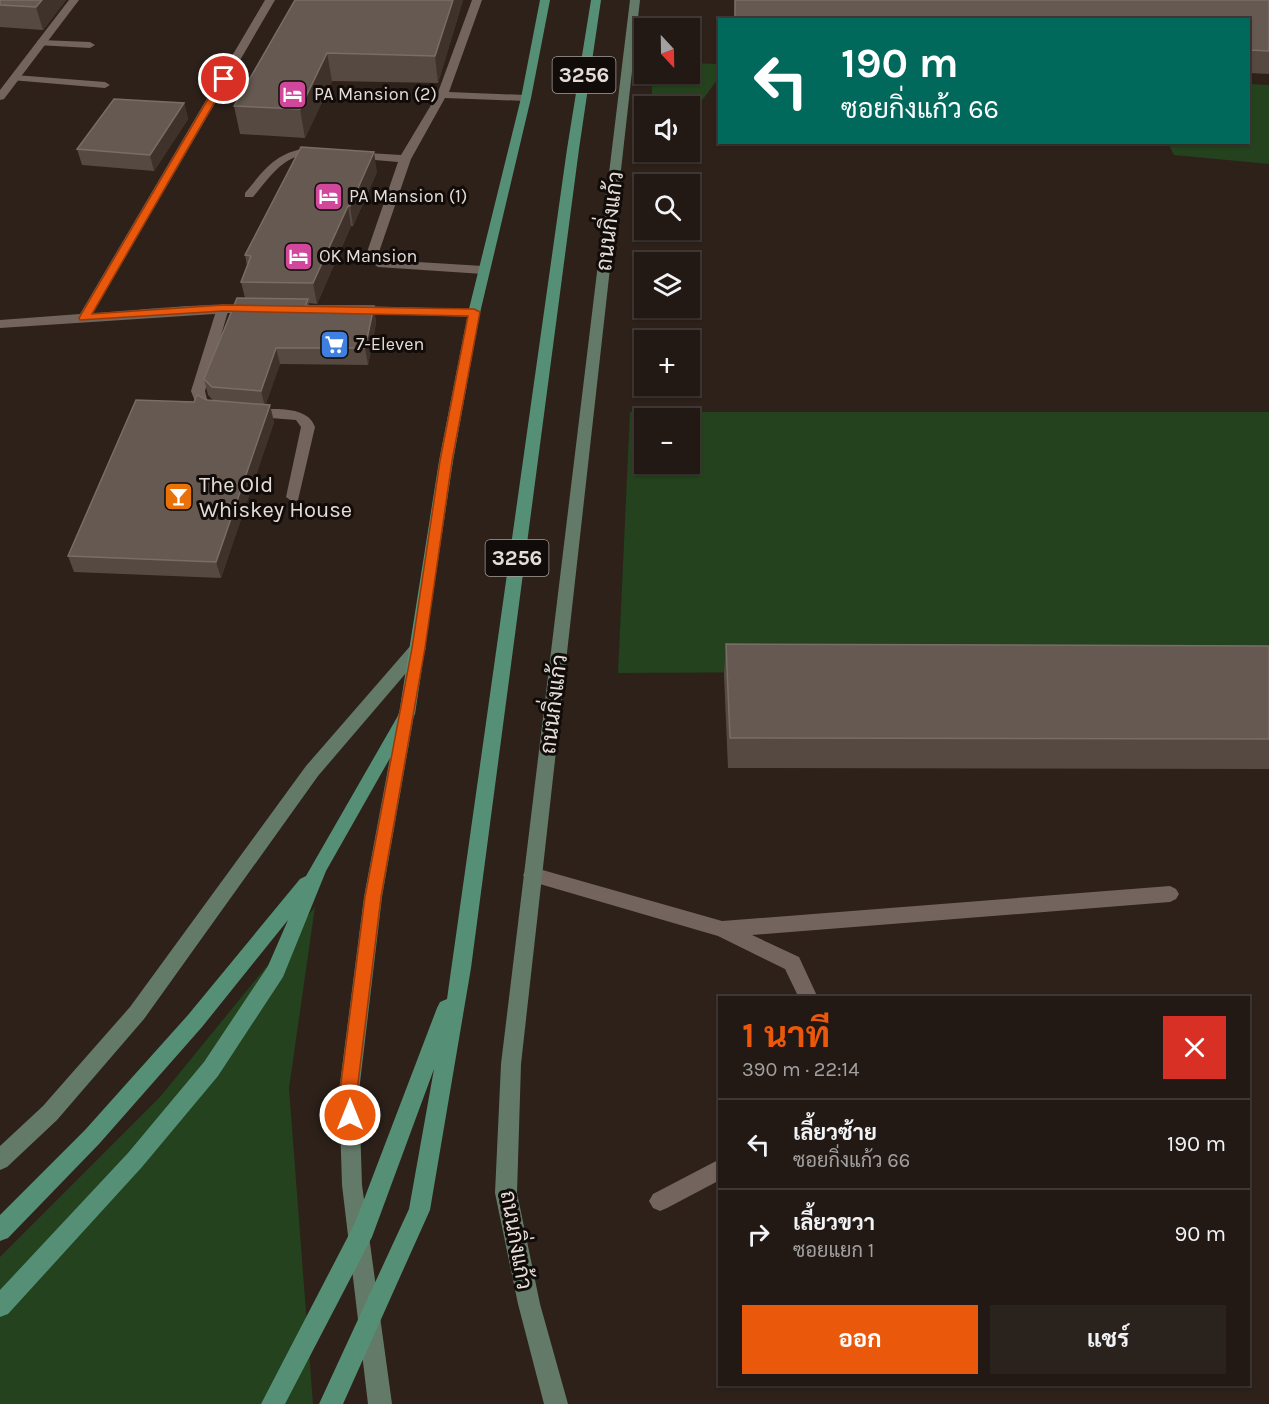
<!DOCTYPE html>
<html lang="th">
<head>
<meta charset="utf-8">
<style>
  :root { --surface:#221914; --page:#2a221d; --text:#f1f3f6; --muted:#a2a0a0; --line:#3f3834; --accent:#ea580c }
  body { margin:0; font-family:Karla,Sarabun,sans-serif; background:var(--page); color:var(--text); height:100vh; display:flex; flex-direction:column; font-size:22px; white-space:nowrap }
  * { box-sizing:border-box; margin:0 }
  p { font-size:20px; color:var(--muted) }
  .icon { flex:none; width:33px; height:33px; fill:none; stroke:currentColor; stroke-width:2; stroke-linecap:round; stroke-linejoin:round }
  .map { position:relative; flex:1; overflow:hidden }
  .details { position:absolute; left:718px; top:996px; width:532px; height:390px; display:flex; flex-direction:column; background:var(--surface); border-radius:0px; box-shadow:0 2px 4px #0004,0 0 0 2px var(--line) }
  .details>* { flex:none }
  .top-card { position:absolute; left:718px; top:18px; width:532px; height:126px; border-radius:0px; box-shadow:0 2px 4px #0004,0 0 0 2px var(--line); background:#00695c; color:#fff; overflow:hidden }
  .needle { width:39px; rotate:158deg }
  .fabs { position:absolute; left:634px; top:18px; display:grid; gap:12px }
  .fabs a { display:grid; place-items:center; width:66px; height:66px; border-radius:0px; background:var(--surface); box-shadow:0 2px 4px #0004,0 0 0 2px var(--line); font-size:30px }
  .pin { position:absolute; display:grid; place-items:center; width:51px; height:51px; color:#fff; margin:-26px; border:3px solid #fff; border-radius:50%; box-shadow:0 2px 6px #0007 }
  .me { position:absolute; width:66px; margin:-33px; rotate:0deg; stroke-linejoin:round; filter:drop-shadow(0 0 4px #0008) }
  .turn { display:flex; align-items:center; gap:21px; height:126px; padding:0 24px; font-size:27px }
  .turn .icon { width:78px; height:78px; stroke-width:2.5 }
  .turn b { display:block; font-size:42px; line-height:51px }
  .round { display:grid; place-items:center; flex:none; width:63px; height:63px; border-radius:0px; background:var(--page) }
  .head { display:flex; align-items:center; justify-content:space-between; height:102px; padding:0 24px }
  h1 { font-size:36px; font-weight:700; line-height:45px; color:var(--accent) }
  .button { display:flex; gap:12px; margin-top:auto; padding:12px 24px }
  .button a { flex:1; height:69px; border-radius:0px; background:var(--accent); color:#fff; font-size:24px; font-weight:700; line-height:69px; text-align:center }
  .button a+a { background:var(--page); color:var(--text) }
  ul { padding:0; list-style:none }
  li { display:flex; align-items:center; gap:18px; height:90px; padding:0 24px; border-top:2px solid var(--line) }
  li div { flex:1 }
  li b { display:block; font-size:22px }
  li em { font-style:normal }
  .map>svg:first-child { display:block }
  .green { fill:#23421d; fill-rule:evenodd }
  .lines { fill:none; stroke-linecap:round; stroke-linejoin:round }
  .service { fill:#73655d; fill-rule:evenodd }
  .minor { fill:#73655d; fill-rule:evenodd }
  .secondary { fill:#647a69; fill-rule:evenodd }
  .primary { fill:#559076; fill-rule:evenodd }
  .wall { fill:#564941 }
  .shaded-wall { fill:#3f322b }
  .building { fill:#655951; stroke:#796d66; stroke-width:1.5 }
  .route { fill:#ea580c; stroke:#983908; stroke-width:1.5 }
  .labels { text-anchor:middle; stroke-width:6; stroke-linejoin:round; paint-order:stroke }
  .far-poi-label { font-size:18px; fill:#e4dcd7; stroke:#110c09; text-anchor:start }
  .shield { fill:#110c09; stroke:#a59e99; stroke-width:1.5 }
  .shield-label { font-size:21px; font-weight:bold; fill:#e4dcd7 }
  .street-label { font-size:22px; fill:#e4dcd7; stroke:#110c09 }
  .poi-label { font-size:22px; fill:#e4dcd7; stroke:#110c09; text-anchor:start }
</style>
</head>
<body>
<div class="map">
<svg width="1269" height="1404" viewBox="0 0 1269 1404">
  <rect width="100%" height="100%" fill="#2d211a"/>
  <g class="green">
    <polygon points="690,63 720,64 720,76 690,117 690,106 652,106 652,74 690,74"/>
    <polygon points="1250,84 1269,85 1269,164 1174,155 1168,143 1250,142"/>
    <path d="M630 412H1269V670L618 673ZM645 418H690V464H645Z"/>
    <polygon points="315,907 289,1088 313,1404 0,1404 0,1257 160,1097"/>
  </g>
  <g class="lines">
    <g class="service">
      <polygon points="472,0 482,0 449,92 526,95 531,98 526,101 445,98 411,159 379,252 381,257 385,260 483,266 489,270 483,274 378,267 371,262 367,252 398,162 352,158 346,155 352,152 401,155 437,95"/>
      <polygon points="41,40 90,42 95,45 90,48 37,45 37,41"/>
      <polygon points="15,75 105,82 110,85 105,88 11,80 10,78"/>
      <path d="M307 148 321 149 327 152C320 158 308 154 299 156 279 161 266 182 253 197H245V193C265 169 275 153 307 148Z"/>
      <polygon points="223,304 229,308 205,391 207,399 220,410 213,414 196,404 191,391 217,308"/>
      <path d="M251 409C271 410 307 404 315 427L298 500 293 502 286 497 301 427 296 420 246 416 244 413 246 410Z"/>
      <polygon points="532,867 722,921 1170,886 1176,889 1179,894 1176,899 1170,902 752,935 799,957 818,998 799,998 785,969 718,936 526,880 523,875 526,870"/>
      <polygon points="720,1159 720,1180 667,1208 660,1211 653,1208 649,1201 653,1194"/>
    </g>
    <g class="minor">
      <polygon points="69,0 79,0 4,99 0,100 0,90"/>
      <path d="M265 0H275L93 313C117 312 250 298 260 308L259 311 0 328V320L80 314Z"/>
      <polygon points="354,306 474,309 480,313 474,317 349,313 348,310"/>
    </g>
    <g class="secondary">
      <polygon points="630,0 640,0 521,1064 517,1193 540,1304 568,1404 544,1404 518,1304 495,1193 501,1064"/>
      <polygon points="418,642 424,644 426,648 424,652 318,776 144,1019 57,1120 7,1167 0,1170 0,1146 43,1106 130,1007 306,766 412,644"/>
      <polygon points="406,709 412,710 414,715 382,897 359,1091 362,1185 392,1404 368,1404 342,1185 339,1091 364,897 398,715 400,710"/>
    </g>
    <g class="primary">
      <polygon points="540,0 550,0 531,98 480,313 453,461 415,714 326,871 283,977 218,1076 142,1167 8,1314 0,1317 0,1290 128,1153 204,1062 268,966 288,920 202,1027 99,1144 8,1238 0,1241 0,1215 85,1130 188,1015 300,879 306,876 399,714 439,461 468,313 521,98"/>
      <polygon points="591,0 601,0 579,149 471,968 430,1210 343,1404 319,1404 409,1209 434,1069 372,1237 285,1404 261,1404 355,1223 437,1008 440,1002 447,999 567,149"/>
    </g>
  </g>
  <g class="wall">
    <polygon points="0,0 66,0 43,30 0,27"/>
    <polygon points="295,0 463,0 438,83 332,81 305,138 240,134 234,106"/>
    <polygon points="735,0 1269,0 1269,74 1250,73 1250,20 734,20"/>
    <polygon points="184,103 188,119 154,171 82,165 77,149"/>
    <polygon points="377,172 353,226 351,226 317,304 309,303 309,306 374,306 376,323 368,365 280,364 265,405 274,422 221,578 74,572 68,556 194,402 207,400 213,400 208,395 204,379 245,298 241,282 247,266 245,255"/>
    <polygon points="726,644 1269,646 1269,769 728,768 724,675"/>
  </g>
  <g class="shaded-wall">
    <polygon points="42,0 66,0 43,30 36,7"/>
    <polygon points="453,0 463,0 438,83 435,56"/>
    <polygon points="327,53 332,81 305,138 300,109"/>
    <polygon points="184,103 188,119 154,171 150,155"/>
    <polygon points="374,152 377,172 353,226 350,206"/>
    <polygon points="348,206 351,226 317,304 313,283"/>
    <polygon points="374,306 376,323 368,365 365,348"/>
    <polygon points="276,348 280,364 265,407 261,391"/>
    <polygon points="270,405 274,422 221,578 216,562"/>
  </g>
  <g class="building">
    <polygon points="0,0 42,0 36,7 0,5"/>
    <polygon points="295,0 453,0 435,56 327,53 300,109 234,106"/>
    <polygon points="735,0 1269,0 1269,51 1250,50 1250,20 735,20"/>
    <polygon points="114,99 184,103 150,155 77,149"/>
    <polygon points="301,147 374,152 350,206 348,206 313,283 241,282 251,256 245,255"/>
    <polygon points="237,298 308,299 305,306 374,306 365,348 276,348 261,391 212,387 204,379"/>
    <polygon points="197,395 207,400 270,405 216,562 68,556 136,400 194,402"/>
    <polygon points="726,644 1269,646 1269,739 730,738"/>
  </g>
  <polygon class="route" points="221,77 228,79 92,314 223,305 474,309 480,312 452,461 425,648 381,897 357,1091 358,1115 356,1121 350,1123 344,1121 341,1115 340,1091 365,897 412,648 440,461 468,316 223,311 80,320 79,318"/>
  <defs>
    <symbol id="hotel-square" viewBox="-11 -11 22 22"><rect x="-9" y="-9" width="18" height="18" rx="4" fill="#d1479c" stroke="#110c09"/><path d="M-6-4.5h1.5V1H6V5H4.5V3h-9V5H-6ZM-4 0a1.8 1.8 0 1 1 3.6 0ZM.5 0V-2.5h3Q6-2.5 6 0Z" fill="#fff"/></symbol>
    <symbol id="supermarket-square" viewBox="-11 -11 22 22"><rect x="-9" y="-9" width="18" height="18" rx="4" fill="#3f7fe0" stroke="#110c09"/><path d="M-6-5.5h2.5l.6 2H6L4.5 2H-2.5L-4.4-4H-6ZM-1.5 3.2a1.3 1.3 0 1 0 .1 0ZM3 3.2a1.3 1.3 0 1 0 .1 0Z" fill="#fff"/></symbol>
    <symbol id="bar-square" viewBox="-11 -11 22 22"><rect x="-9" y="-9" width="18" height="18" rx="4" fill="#e8710a" stroke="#110c09"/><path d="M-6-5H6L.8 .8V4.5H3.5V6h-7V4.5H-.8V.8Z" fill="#fff"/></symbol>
  </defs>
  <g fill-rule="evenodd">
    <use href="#hotel-square" x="276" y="78" width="33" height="33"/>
    <use href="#hotel-square" x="312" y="180" width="33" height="33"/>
    <use href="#hotel-square" x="282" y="240" width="33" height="33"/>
    <use href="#supermarket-square" x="318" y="328" width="33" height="33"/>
    <use href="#bar-square" x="162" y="480" width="33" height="33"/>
  </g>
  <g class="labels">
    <g class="far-poi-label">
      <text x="314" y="100">PA Mansion (2)</text>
      <text x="349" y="202">PA Mansion (1)</text>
      <text x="319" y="262">OK Mansion</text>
      <text x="356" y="350">7-Eleven</text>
    </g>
    <g class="shield">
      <rect x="552.5" y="57" width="63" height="36" rx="4.5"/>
      <rect x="485.5" y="540" width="63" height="36" rx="4.5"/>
    </g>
    <g class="shield-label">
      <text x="584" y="82">3256</text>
      <text x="517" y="565">3256</text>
    </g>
    <g class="street-label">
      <text transform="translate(609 221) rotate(-83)" y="8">ถนนกิ่งแก้ว</text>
      <text transform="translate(553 704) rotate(-83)" y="8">ถนนกิ่งแก้ว</text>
      <text transform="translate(517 1240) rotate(80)" y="8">ถนนกิ่งแก้ว</text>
    </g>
    <g class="poi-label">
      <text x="199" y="492">The Old<tspan x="199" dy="25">Whiskey House</tspan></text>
    </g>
  </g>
</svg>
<div class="fabs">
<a><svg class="needle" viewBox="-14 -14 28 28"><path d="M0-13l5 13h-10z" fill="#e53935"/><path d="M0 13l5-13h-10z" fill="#a2a0a0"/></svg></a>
<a><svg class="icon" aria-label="sound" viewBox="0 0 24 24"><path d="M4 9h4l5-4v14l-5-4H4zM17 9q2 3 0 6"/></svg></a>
<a><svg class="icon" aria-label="search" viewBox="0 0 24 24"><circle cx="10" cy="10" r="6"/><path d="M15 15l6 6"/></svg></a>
<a><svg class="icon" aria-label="layers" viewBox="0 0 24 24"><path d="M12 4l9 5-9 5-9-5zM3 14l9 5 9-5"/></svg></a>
<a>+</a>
<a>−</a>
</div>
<div class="pin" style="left:224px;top:79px;background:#d93025"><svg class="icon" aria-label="arrive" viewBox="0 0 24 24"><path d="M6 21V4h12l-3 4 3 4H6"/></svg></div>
<svg class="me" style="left:350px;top:1115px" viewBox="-20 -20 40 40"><circle r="17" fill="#ea580c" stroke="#fff" stroke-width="3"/><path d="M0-11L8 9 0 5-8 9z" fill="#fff"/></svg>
<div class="top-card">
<div class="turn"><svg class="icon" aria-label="left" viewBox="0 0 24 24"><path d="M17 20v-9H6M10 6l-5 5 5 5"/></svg><div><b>190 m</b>ซอยกิ่งแก้ว 66</div></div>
</div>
<section class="details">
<div class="head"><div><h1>1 นาที</h1><p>390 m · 22:14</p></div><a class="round" style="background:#d93025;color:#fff"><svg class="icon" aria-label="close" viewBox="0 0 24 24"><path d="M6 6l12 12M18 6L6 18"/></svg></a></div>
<ul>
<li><svg class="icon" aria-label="left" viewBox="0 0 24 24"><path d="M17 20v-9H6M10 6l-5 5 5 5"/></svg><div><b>เลี้ยวซ้าย</b><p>ซอยกิ่งแก้ว 66</p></div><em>190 m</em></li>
<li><svg class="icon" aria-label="right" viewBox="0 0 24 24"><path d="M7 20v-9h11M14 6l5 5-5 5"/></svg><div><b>เลี้ยวขวา</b><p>ซอยแยก 1</p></div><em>90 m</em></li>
</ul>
<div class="button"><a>ออก</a><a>แชร์</a></div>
</section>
</div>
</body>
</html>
